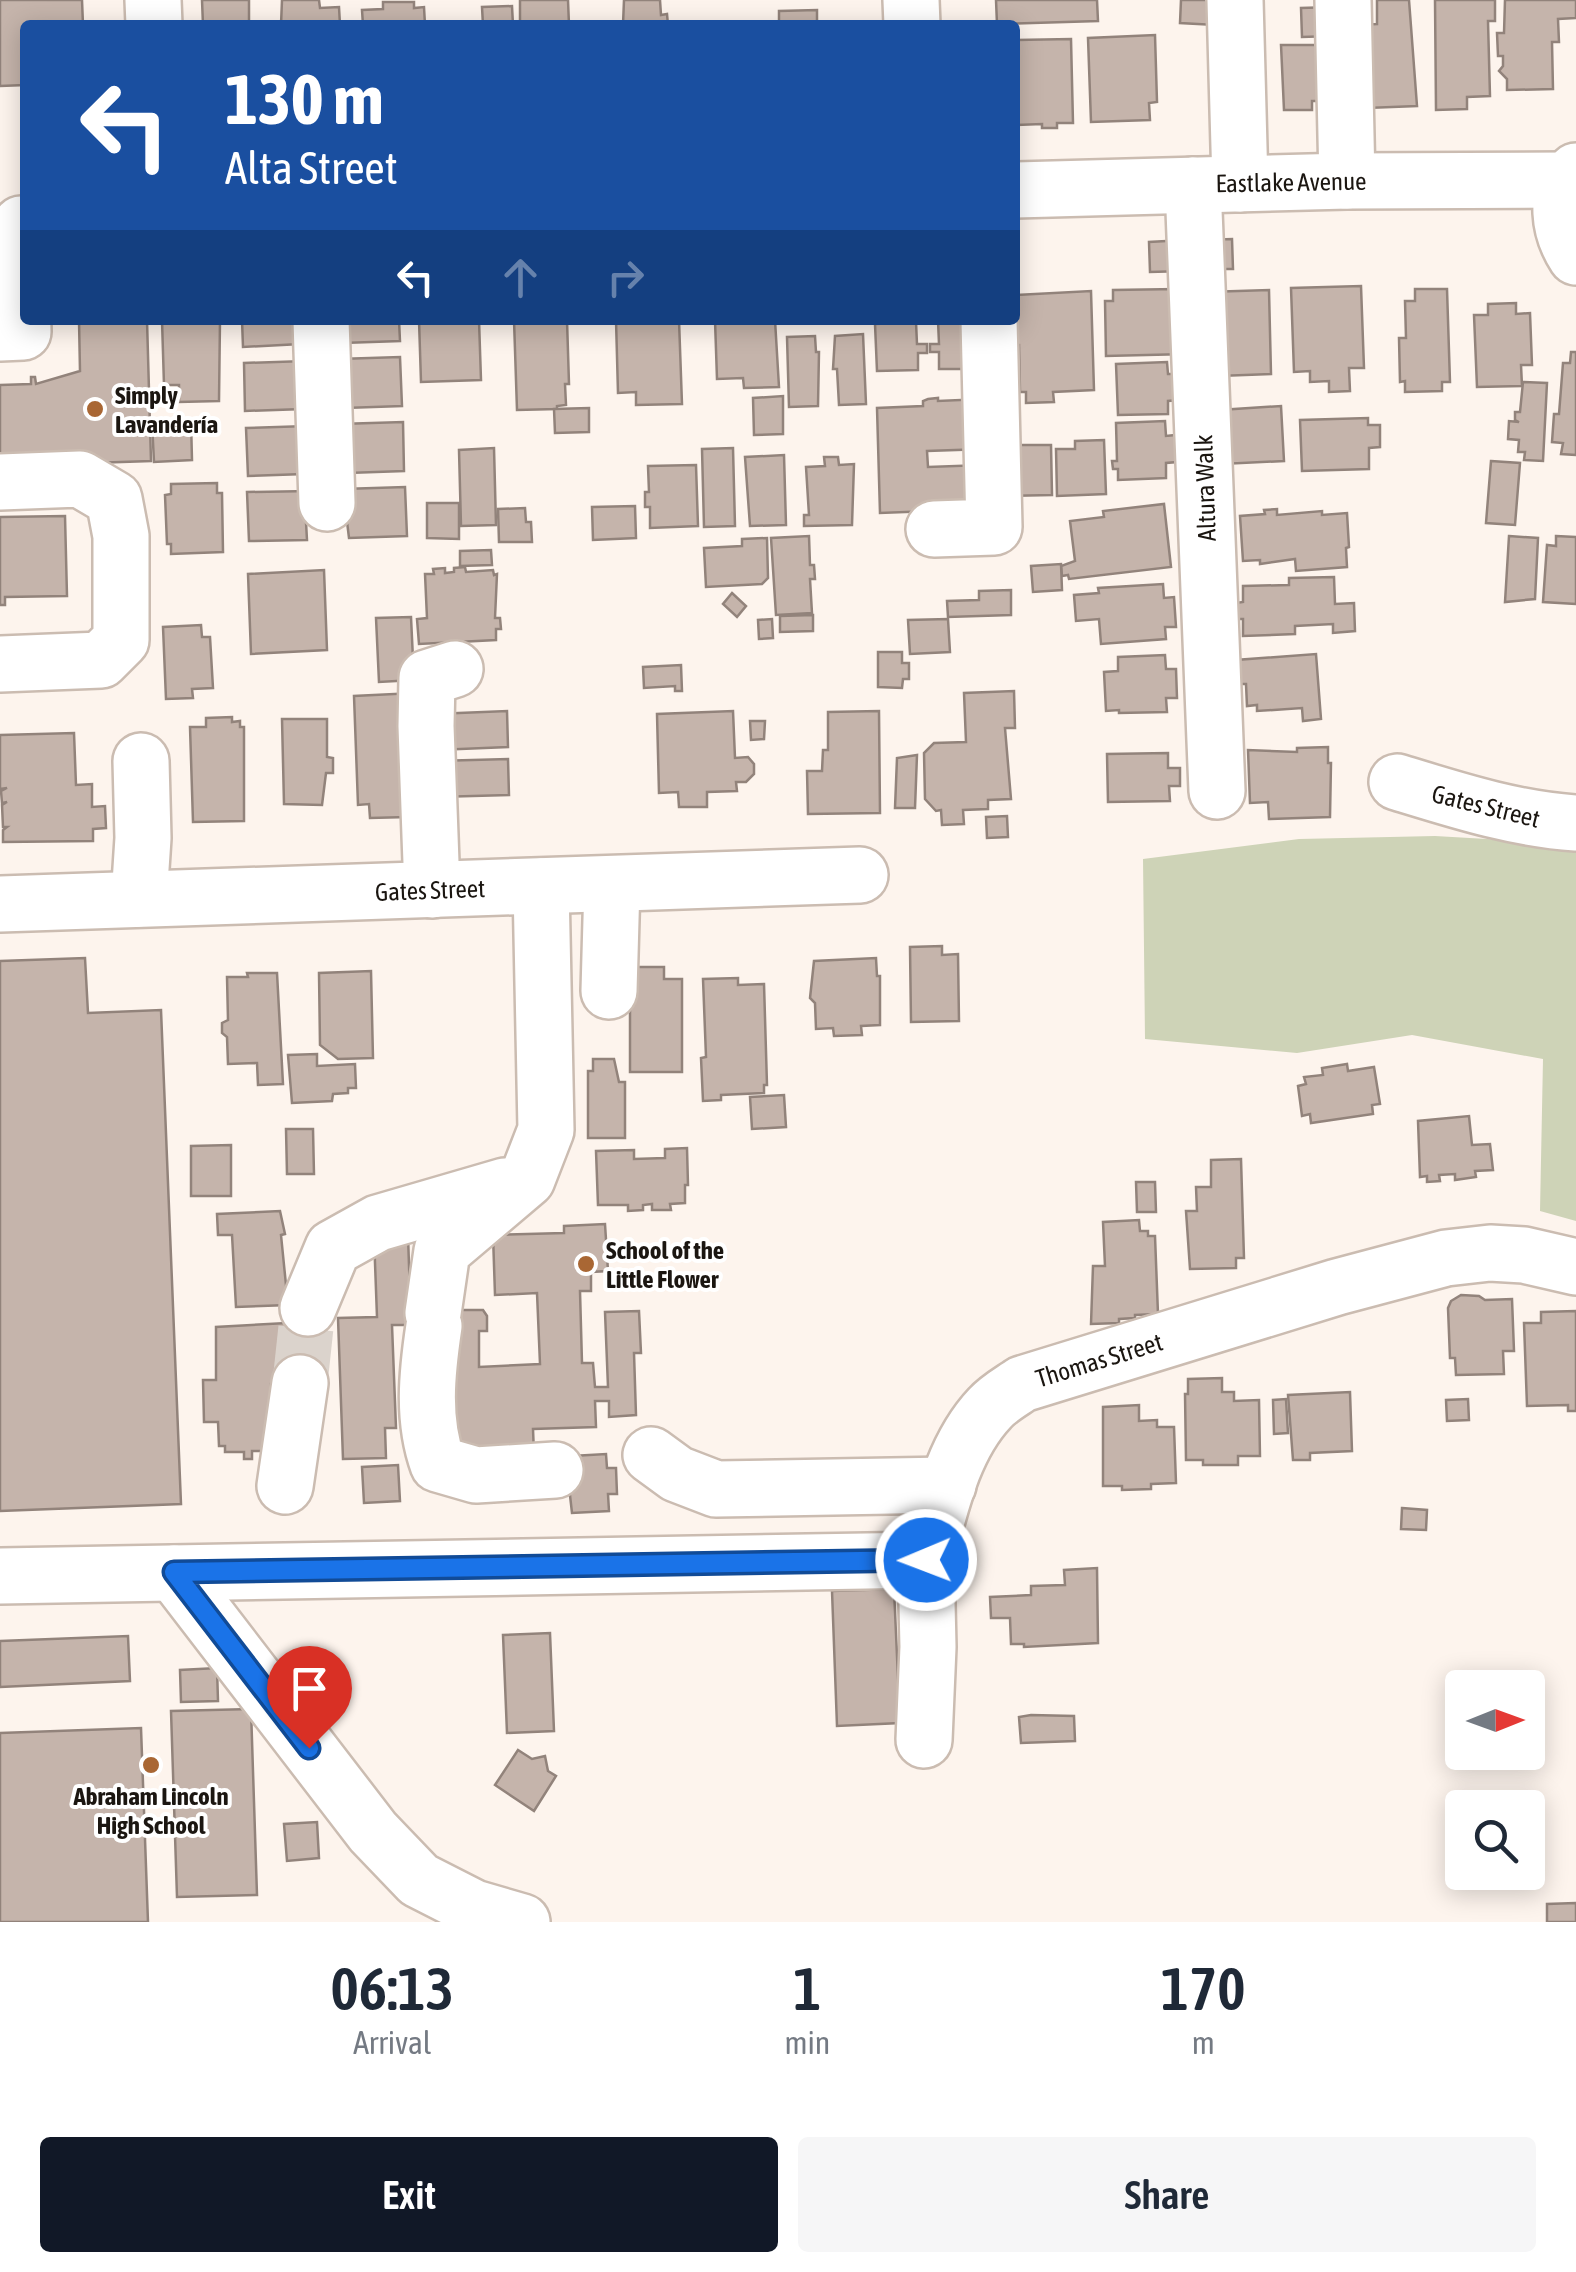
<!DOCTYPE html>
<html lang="en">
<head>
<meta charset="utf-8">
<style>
  :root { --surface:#fff; --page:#f6f6f7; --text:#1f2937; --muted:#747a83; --accent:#111827 }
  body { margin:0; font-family:"Asap Condensed",sans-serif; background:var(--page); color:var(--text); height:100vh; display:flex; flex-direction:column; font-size:38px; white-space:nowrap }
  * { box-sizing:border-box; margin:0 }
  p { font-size:32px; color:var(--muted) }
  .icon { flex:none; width:55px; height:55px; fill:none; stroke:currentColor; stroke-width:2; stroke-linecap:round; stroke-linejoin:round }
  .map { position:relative; height:1922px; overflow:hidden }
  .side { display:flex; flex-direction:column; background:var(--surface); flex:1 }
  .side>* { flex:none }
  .top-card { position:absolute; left:20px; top:20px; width:1000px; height:305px; border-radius:10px; box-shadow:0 5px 25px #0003; background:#1a4fa0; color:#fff; overflow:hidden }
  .needle { width:65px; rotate:89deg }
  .fabs { position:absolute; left:1445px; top:1670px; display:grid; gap:20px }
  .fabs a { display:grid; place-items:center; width:100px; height:100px; border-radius:10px; background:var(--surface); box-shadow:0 5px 25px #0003; font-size:50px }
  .pin { position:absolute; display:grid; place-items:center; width:85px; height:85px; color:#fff; margin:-102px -42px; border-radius:50% 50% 50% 0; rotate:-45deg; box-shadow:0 0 10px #0007 }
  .pin .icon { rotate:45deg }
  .me { position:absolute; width:110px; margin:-55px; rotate:269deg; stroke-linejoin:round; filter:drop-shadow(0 0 8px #0008) }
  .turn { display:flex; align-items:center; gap:35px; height:210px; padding:0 40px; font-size:45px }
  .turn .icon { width:130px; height:130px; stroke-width:2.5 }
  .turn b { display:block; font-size:70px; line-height:85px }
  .lanes { display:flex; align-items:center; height:95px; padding:0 40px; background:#0003; justify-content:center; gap:50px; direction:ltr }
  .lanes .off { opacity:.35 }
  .eta { display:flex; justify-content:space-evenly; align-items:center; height:170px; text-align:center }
  .eta b { font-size:60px; font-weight:600; line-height:70px }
  .cta { display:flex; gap:20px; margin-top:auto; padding:20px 40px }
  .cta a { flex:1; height:115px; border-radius:10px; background:var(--accent); color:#fff; font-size:40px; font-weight:600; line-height:115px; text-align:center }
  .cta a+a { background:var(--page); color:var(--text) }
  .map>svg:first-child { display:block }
  .green { fill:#ced3b7 }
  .building { fill:#c5b4ab; stroke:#92837b; stroke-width:2.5 }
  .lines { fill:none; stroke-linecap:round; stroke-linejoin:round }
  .minor-tunnel { stroke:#dbd3cc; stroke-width:55; stroke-dasharray:55 28; stroke-linecap:butt }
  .minor-casing { stroke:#cbbcb1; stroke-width:60 }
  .minor { stroke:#fff; stroke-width:55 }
  .route-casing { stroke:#114b97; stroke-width:25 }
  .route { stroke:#1a73e8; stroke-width:18 }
  .poi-dot { fill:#a96734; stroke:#fff; stroke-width:4 }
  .labels { text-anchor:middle; stroke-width:8; stroke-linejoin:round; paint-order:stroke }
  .street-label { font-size:25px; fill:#1b1611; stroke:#fff }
  .poi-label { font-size:25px; font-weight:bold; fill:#1b1611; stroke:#fff; text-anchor:start }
</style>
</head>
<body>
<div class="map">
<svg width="1576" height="1922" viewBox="0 0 1576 1922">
  <rect width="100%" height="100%" fill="#fdf4ed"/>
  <polygon class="green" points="1435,836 1576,844 1576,1221 1540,1211 1543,1059 1412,1035 1297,1053 1145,1039 1143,859 1299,839"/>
  <g class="building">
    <polygon points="0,0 82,0 83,25 25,25 25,85 0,86"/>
    <polygon points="202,0 249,0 249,25 203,25"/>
    <polygon points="282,0 319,0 320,8 339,7 340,25 281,25"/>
    <polygon points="520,0 568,0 569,25 520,25"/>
    <polygon points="624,0 660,0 661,15 667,14 668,25 623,25"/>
    <polygon points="996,0 1097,0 1098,21 997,24"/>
    <polygon points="1181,0 1216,0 1215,25 1180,23"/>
    <polygon points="1377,0 1409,0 1417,106 1367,108 1355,25 1377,24"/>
    <polygon points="1435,0 1495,0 1495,21 1488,21 1490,96 1467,97 1467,109 1436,110"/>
    <polygon points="1505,0 1576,0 1576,18 1558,19 1559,42 1552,42 1553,89 1507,90 1507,79 1499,71 1503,66 1503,56 1498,56 1497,33 1504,33"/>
    <polygon points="383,2 414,2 414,8 424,7 425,25 363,25 362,10 383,9"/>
    <polygon points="512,6 513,25 483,25 482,7"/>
    <polygon points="1333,7 1333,36 1302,37 1301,8"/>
    <polygon points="817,10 817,23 833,25 779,25 779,11"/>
    <polygon points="1155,35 1157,102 1149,103 1150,120 1091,122 1088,38"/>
    <polygon points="1071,39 1073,123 1057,123 1057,128 1042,128 1042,124 1015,125 1015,40"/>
    <polygon points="1281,45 1334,45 1334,101 1312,101 1312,110 1284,110"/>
    <polygon points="1232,239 1233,269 1204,269 1204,240"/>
    <polygon points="1184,240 1185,271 1150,272 1149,242"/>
    <polygon points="1361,286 1364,368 1349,368 1350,391 1329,392 1329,381 1310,382 1310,371 1294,372 1291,288"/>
    <polygon points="1177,289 1187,354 1106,356 1105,301 1113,301 1113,290"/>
    <polygon points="1415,289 1447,289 1450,382 1442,382 1442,391 1405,392 1405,381 1400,382 1399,338 1406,338 1405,301 1415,301"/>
    <polygon points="1269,290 1271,374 1219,376 1207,292"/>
    <polygon points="1091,291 1094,390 1053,392 1054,402 1026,403 1026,392 1020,392 1019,345 1013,345 1015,295"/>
    <polygon points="1516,303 1516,314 1530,313 1532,365 1521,365 1522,386 1477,387 1474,315 1488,315 1488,304"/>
    <polygon points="79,320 147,320 151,461 0,466 0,385 31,384 31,377 35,377 36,384 80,371"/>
    <polygon points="162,320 220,320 219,401 179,402 179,385 164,385"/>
    <polygon points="242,320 305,320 300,344 243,347"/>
    <polygon points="338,320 399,320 400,341 343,343"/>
    <polygon points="419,320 479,320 481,380 421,382"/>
    <polygon points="514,320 567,320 569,384 565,384 566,405 557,406 557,409 517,410"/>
    <polygon points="616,320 679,320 682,404 636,405 636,392 618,393"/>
    <polygon points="715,320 775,320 779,387 744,388 743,378 717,379"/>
    <polygon points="938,320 979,320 980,369 939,369 939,352 930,352 930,344 939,344"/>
    <polygon points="916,322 917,344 927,344 927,353 918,353 918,370 877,371 875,324"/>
    <polygon points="863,334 866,404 839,405 837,369 833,369 835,336"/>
    <polygon points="815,336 816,352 819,352 818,406 789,407 787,337"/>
    <polygon points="1571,352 1576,352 1576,455 1561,454 1563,443 1552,442 1554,414 1559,414 1563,363 1570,363"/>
    <polygon points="400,357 402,406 345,408 339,359"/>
    <polygon points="305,361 303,409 245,411 244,363"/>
    <polygon points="1167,362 1168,374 1178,374 1179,400 1168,401 1168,414 1118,415 1116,364"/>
    <polygon points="1523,382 1547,383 1543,461 1524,460 1525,452 1518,452 1519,440 1508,439 1509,421 1519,422 1515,420 1515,412 1520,412"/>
    <polygon points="783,396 783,434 754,435 753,398"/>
    <polygon points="938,398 938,401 983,399 985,449 927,451 928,467 983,465 984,509 880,513 877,408 923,406 923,401 928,399"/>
    <polygon points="1281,406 1284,461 1222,464 1220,410"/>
    <polygon points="589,408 589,432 555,433 554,409"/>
    <polygon points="1368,418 1368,425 1380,425 1380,447 1369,448 1369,469 1302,471 1300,420"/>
    <polygon points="191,421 192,460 154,462 152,423"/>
    <polygon points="1165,421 1166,436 1176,435 1177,462 1166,463 1166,478 1118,480 1118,469 1113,469 1112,461 1117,461 1116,423"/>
    <polygon points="403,422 404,471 348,473 340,424"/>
    <polygon points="307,426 304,474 248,476 246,428"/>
    <polygon points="1104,440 1106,494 1057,496 1056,449 1075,449 1075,441"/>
    <polygon points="1018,445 1051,445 1052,495 1004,496"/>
    <polygon points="494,448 496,525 461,526 459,450"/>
    <polygon points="733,448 735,526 704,527 702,449"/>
    <polygon points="784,455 786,525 750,526 745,457"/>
    <polygon points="824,457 838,457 839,465 854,464 852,525 804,526 804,515 809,515 806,467 825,466"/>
    <polygon points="1491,461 1520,463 1515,525 1486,523"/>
    <polygon points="696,465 698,526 650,528 650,507 645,507 645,492 649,492 648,466"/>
    <polygon points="217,483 217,493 222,493 223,552 171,554 171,544 167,544 165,495 171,494 171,484"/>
    <polygon points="405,487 407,536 349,538 343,489"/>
    <polygon points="310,491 311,522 306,522 307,540 249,541 247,492"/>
    <polygon points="427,503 459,503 459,539 427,538"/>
    <polygon points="1164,504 1171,567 1069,579 1068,575 1062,576 1061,566 1075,561 1070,521 1104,517 1103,511"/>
    <polygon points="635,506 636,538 593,540 592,507"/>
    <polygon points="525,508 526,522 531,522 532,542 499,542 498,509"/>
    <polygon points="1277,509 1277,515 1322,511 1322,515 1347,513 1349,547 1346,548 1347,567 1296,571 1295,559 1260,564 1260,560 1243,561 1240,516 1265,514 1264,510"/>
    <polygon points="65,516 67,596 5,597 5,605 0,605 0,517"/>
    <polygon points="809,536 810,565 814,565 815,579 810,579 812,613 776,615 771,538"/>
    <polygon points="1509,536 1538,538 1535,599 1505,602"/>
    <polygon points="1556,536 1576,537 1576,604 1543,602 1547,545 1556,546"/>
    <polygon points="767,538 768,578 762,584 706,587 704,548 742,546 742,539"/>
    <polygon points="491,550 492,565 460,566 460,551"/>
    <polygon points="1061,564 1062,590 1033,592 1031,566"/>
    <polygon points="465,567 466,572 493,570 494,575 497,574 495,618 500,618 501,629 496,629 496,640 419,644 417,619 427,618 425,574 434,574 433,569 445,568 445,573 454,572 454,568"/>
    <polygon points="324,570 327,650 251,654 248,574"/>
    <polygon points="1334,577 1335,604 1354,603 1355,631 1333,633 1333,624 1295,626 1295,634 1243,636 1243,619 1237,619 1236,603 1243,602 1243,586 1289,585 1289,578"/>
    <polygon points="1163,584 1164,598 1174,597 1176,627 1165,627 1166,639 1101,644 1099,619 1076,621 1074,595 1099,593 1098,588"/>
    <polygon points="1011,590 1011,615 948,617 947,601 979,600 979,591"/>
    <polygon points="732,593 746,606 737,617 723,604"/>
    <polygon points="813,615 813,631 780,632 780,616"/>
    <polygon points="411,617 414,680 379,682 376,618"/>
    <polygon points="772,619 773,638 759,639 758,620"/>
    <polygon points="948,619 950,652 910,654 908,620"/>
    <polygon points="201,625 202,637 210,637 213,688 192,689 193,698 166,699 163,627"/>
    <polygon points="878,652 902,652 902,663 909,663 909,679 903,679 902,688 878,687"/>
    <polygon points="1316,654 1321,719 1303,721 1302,708 1257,711 1257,705 1247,706 1246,684 1238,684 1236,660"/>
    <polygon points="1165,655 1166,669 1176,669 1177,698 1166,698 1167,712 1119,713 1119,710 1106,711 1104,672 1118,671 1118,657"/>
    <polygon points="681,665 682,691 675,691 675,686 644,688 643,667"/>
    <polygon points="1014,691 1015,728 1005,728 1011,799 988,800 988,809 963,810 964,824 942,825 941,810 936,811 925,799 924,753 934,743 966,742 964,693"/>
    <polygon points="414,693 408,817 370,818 369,804 358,805 354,696"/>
    <polygon points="507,711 508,747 437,750 435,714"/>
    <polygon points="733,711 735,758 748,757 754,764 754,774 746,782 736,782 737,791 707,792 707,807 679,807 678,792 659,793 657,714"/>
    <polygon points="879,711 880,813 808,814 807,771 822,771 823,750 828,750 828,712"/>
    <polygon points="232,717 232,722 240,721 240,727 244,727 244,821 193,822 190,727 206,727 206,718"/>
    <polygon points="282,719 327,719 327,757 333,758 333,773 326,773 322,805 284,804"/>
    <polygon points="750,721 765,721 764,739 751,740"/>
    <polygon points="74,733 76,785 92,784 92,807 105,806 106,828 93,829 93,841 3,842 3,830 7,827 3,827 2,805 7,802 2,803 1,791 7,788 0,789 0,735"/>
    <polygon points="1328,747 1328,763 1331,763 1330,817 1269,819 1268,802 1250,803 1248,750 1297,752 1297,748"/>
    <polygon points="1168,753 1168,768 1180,768 1180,786 1169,786 1170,801 1108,802 1107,754"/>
    <polygon points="917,755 915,808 895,808 897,758"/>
    <polygon points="508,759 509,795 437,797 436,761"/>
    <polygon points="1007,816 1008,837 987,838 986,817"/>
    <polygon points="942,946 942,955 958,954 959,1021 911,1022 910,947"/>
    <polygon points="85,958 88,1013 161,1010 181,1504 0,1511 0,961"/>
    <polygon points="876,958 877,976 880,976 880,1025 861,1026 862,1035 834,1036 833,1028 816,1029 815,1003 810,998 814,961"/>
    <polygon points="630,967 664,967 664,979 682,979 682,1072 630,1072"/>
    <polygon points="371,971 373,1058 338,1059 320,1045 319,973"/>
    <polygon points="247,973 277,973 283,1084 258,1085 257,1063 228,1064 227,1037 222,1033 222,1023 228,1020 227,977 248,977"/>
    <polygon points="738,978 738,985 764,984 767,1085 764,1085 764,1093 721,1095 721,1100 703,1101 701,1058 706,1057 703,979"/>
    <polygon points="317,1054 317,1066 355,1064 356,1088 348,1088 348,1093 333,1094 332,1101 292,1103 288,1055"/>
    <polygon points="593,1059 614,1059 619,1082 625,1082 625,1138 588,1138 588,1071 593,1071"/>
    <polygon points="1347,1064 1348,1071 1374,1067 1380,1104 1372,1105 1373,1114 1311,1123 1310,1114 1302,1116 1298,1086 1306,1084 1304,1077 1323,1075 1322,1068"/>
    <polygon points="784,1095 786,1127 752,1129 750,1097"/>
    <polygon points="1469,1116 1472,1145 1490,1144 1493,1170 1475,1171 1476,1177 1455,1180 1455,1174 1439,1175 1440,1181 1427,1182 1427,1176 1420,1177 1418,1121"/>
    <polygon points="286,1129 313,1129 314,1174 287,1174"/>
    <polygon points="231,1145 231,1196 191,1196 191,1146"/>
    <polygon points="687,1148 688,1185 685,1185 685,1203 670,1204 671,1210 652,1210 652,1204 643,1205 643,1210 628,1211 628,1205 598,1205 596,1151 634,1150 634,1159 665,1158 665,1149"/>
    <polygon points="1241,1159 1244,1258 1236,1258 1236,1268 1190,1269 1186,1211 1197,1211 1196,1187 1211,1187 1211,1160"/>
    <polygon points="1136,1182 1155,1182 1156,1212 1137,1212"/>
    <polygon points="280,1211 285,1234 281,1235 288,1305 236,1307 232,1235 218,1235 217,1214"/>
    <polygon points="1139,1220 1140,1231 1148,1231 1148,1236 1155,1236 1158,1314 1135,1315 1135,1318 1119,1319 1119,1323 1091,1324 1093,1266 1105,1266 1103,1222"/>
    <polygon points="605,1224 608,1271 591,1272 591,1291 580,1291 582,1363 593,1363 595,1387 608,1387 605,1312 639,1311 641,1353 634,1353 636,1415 609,1417 609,1401 595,1401 596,1427 533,1429 534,1454 451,1450 454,1310 483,1310 487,1316 487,1331 479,1331 479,1367 540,1364 537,1293 495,1295 493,1235 564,1233 564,1226"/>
    <polygon points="408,1235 411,1325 392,1325 396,1428 385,1428 386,1458 343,1459 338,1318 377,1317 374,1236"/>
    <polygon points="1461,1295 1479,1296 1485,1300 1512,1299 1514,1351 1503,1351 1504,1374 1456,1375 1455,1358 1450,1358 1448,1308 1451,1301"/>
    <polygon points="1576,1311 1576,1411 1568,1411 1568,1405 1527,1406 1524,1323 1541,1323 1541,1312"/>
    <polygon points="287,1323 326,1329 326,1341 317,1341 312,1382 271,1384 273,1451 252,1451 252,1459 244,1459 244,1452 225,1452 225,1446 219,1446 218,1422 204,1422 203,1380 216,1380 216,1327"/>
    <polygon points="1222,1378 1222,1392 1234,1392 1234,1401 1259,1400 1260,1456 1238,1456 1238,1465 1203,1465 1203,1460 1186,1460 1185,1394 1188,1394 1188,1379"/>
    <polygon points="1350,1392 1352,1451 1310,1453 1310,1460 1293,1460 1288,1395"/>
    <polygon points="1286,1399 1288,1433 1274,1434 1273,1400"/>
    <polygon points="1468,1399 1469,1420 1447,1421 1446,1400"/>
    <polygon points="1139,1405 1139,1421 1157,1420 1157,1427 1174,1427 1176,1483 1151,1484 1151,1489 1122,1490 1122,1486 1103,1486 1103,1407"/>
    <polygon points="606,1454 607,1468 616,1468 617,1494 608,1494 609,1511 572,1513 567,1469 572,1456"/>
    <polygon points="398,1465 400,1501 364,1503 362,1467"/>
    <polygon points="1402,1508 1427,1510 1426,1530 1401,1529"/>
    <polygon points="1097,1568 1098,1643 1024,1647 1024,1644 1011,1644 1010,1618 991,1618 990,1597 1031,1595 1031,1586 1065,1585 1064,1570"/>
    <polygon points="894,1589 900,1723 837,1726 832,1591"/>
    <polygon points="550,1633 554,1731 507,1733 503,1635"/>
    <polygon points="128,1636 130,1681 0,1687 0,1641"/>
    <polygon points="217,1668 218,1701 181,1702 180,1670"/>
    <polygon points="251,1709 257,1895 177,1897 171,1711"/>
    <polygon points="1031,1715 1074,1716 1075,1741 1021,1743 1019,1717"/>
    <polygon points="141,1728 148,1922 0,1922 0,1733"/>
    <polygon points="518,1750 532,1759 545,1756 548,1771 556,1776 534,1811 495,1785"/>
    <polygon points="317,1822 319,1858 287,1861 284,1824"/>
    <polygon points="1576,1903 1576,1922 1547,1922 1547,1904"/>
  </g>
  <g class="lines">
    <polyline class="minor-tunnel" points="300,1383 308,1308"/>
    <defs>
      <g id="minor">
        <polyline points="153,0 154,25"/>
        <polyline points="911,0 912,25"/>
        <polyline points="1235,0 1240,184"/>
        <polyline points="1343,0 1347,181"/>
        <path d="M1576 171C1553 194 1559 231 1576 257"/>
        <polyline points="1193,185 1217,791"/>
        <polyline points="1015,190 1347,181 1567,180"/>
        <polyline points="321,320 327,503"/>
        <polyline points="0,333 23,332 21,224"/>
        <polyline points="0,482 80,479 114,499 121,536 121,640 101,660 0,664"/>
        <polyline points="934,529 994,527 989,320"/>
        <path d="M1397 782C1456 800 1514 819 1576 823"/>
        <polyline points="432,890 426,726 427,678 455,669"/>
        <polyline points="139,899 143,838 141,761"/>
        <polyline points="0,904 860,875"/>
        <polyline points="609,991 612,884"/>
        <polyline points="308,1308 333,1248 378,1223 505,1186"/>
        <polyline points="433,1313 442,1251 527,1179 546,1130 541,886"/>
        <path d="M434 1326C427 1373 422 1420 438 1464L476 1475 555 1470"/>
        <polyline points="651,1455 677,1474 716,1489 948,1485"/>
        <polyline points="285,1486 300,1383"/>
        <polyline points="174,1573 373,1832 419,1880 474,1908 522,1922"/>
        <path d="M0 1576 926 1560C940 1509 952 1448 990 1408 999 1398 1012 1391 1022 1384L1337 1287 1446 1258 1490 1253 1524 1255 1576 1267"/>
        <polyline points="924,1740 928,1647 926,1560"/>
      </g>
    </defs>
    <use href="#minor" class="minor-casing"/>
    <use href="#minor" class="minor"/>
  </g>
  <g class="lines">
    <defs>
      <polyline id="route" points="309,1748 174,1572 926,1560"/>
    </defs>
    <use href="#route" class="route-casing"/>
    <use href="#route" class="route"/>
  </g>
  <g class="poi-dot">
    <circle cx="95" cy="409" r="10"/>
    <circle cx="586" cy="1264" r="10"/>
    <circle cx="151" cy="1765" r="10"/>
  </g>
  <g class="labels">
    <g class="street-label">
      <text transform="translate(1291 182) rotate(-1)" y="9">Eastlake Avenue</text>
      <text transform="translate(1205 488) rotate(-92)" y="9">Altura Walk</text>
      <text transform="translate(1486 806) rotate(14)" y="9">Gates Street</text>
      <text transform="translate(430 890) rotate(-2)" y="9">Gates Street</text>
      <text transform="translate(1099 1360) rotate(-17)" y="9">Thomas Street</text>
    </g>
    <g class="poi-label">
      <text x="115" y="404">Simply<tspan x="115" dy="29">Lavandería</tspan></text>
      <text x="606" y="1259">School of the<tspan x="606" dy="29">Little Flower</tspan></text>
      <text x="151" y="1805" text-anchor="middle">Abraham Lincoln<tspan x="151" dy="29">High School</tspan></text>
    </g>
  </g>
</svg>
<div class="fabs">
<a><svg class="needle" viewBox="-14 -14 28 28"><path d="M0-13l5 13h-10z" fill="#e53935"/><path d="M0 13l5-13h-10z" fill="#747a83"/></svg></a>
<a><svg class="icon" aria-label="search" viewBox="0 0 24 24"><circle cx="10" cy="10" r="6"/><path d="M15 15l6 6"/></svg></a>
</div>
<div class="pin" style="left:309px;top:1748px;background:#d93025"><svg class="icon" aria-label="arrive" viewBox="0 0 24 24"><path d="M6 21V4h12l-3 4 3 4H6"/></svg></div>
<svg class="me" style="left:926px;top:1560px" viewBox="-20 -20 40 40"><circle r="17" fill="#1a73e8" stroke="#fff" stroke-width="3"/><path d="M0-11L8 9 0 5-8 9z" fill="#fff"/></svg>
<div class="top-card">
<div class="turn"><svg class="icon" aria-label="left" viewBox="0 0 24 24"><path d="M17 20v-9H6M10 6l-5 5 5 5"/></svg><div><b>130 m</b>Alta Street</div></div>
<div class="lanes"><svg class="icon" aria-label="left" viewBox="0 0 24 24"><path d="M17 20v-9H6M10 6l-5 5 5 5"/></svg><svg class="icon off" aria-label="ahead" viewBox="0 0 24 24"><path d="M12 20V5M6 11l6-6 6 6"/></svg><svg class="icon off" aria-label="right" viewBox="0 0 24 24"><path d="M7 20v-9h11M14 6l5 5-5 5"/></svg></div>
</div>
</div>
<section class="side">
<div class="eta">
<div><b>06:13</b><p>Arrival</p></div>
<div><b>1</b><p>min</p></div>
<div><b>170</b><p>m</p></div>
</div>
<div class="cta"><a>Exit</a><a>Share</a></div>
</section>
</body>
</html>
